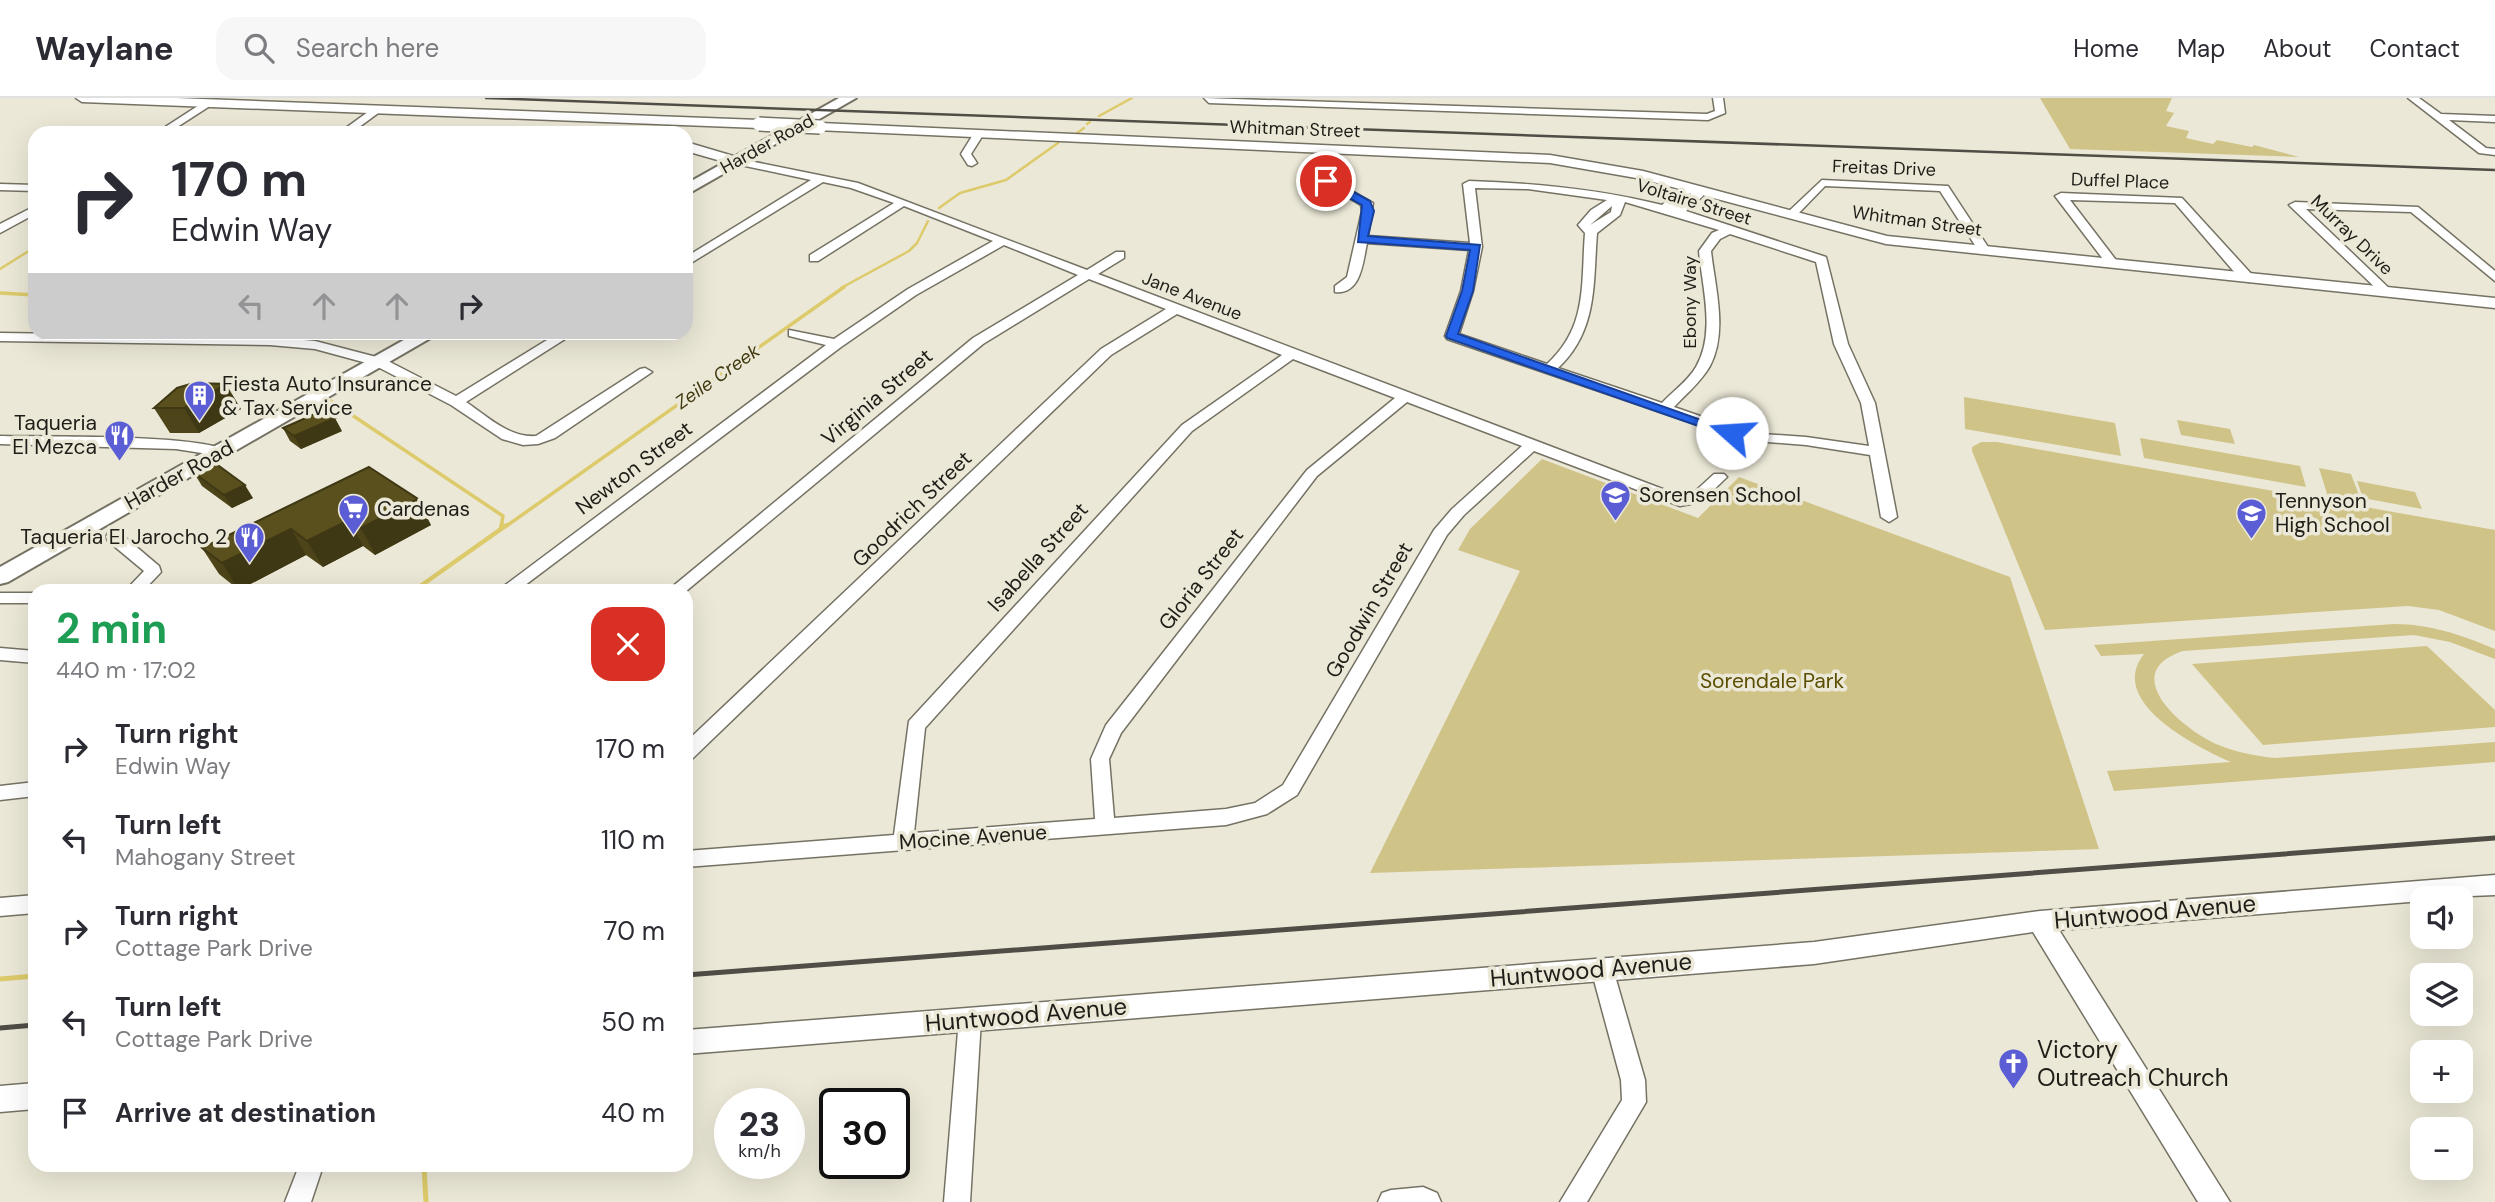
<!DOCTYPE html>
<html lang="en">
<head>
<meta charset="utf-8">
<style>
  :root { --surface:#fff; --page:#f7f7f7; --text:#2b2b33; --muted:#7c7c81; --line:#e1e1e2 }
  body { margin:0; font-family:"DM Sans",sans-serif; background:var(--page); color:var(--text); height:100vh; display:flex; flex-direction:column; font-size:26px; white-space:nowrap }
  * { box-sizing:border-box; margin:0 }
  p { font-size:23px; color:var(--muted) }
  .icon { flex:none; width:38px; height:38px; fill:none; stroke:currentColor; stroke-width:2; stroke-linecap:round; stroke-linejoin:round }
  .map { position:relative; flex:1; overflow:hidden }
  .sheet { position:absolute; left:28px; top:486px; width:665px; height:588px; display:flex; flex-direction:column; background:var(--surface); border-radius:21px; box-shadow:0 7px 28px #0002 }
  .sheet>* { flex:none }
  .guide { position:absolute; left:28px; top:28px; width:665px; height:214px; border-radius:21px; box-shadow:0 7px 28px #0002; background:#fff; color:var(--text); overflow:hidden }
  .controls { position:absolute; left:2410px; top:788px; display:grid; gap:14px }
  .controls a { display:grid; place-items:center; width:63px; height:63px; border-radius:14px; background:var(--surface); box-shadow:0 7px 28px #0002; font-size:35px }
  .speed { position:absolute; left:714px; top:990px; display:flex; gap:14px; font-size:35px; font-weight:700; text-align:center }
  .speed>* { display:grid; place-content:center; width:91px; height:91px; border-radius:50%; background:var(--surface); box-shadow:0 7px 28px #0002; line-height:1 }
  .speed small { font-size:18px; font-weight:400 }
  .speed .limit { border:4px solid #111; border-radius:10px; background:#fff; color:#111 }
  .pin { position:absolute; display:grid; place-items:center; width:60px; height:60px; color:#fff; margin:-30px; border:4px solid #fff; border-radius:50%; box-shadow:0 2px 7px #0007 }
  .me { position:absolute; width:77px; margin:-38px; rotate:289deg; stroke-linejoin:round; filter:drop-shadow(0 0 5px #0008) }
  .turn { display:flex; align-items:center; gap:24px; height:147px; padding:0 28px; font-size:32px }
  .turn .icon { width:91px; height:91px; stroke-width:2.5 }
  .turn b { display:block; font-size:49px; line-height:60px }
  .lanes { display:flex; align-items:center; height:66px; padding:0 28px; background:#0003; justify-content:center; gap:35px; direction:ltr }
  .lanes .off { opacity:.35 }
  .round { display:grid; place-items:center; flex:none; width:74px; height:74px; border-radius:21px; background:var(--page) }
  .headline { display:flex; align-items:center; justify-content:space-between; height:119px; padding:0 28px }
  h1 { font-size:42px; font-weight:700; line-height:52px; color:#1e9e55 }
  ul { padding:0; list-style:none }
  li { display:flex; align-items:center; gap:21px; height:91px; padding:0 28px }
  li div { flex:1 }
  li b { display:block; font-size:26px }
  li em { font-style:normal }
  header { display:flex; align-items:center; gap:42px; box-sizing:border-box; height:98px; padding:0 35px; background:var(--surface); border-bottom:2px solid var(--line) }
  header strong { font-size:33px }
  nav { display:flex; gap:38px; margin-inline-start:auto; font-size:24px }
  .search { width:490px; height:63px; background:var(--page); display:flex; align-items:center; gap:18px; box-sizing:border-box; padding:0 24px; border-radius:21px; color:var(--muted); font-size:26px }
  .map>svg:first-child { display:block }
  .green { fill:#d0c388 }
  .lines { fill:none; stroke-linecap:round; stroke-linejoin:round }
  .stream-far3 { stroke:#ddca6b; stroke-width:2.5 }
  .stream-far2 { stroke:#ddca6b; stroke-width:3.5 }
  .stream-far1 { stroke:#ddca6b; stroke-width:4.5 }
  .stream { stroke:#ddca6b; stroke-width:5 }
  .minor-casing { stroke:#757264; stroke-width:3 }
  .tertiary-casing { stroke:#757264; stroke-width:3 }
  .secondary-casing { stroke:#757264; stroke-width:4 }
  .minor { fill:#fff; fill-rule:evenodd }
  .tertiary { fill:#fff; fill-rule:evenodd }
  .secondary { fill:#fff; fill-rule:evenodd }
  .rail-far1 { stroke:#4f4d45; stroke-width:2.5 }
  .rail { stroke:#4f4d45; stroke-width:5 }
  .tertiary-bridge-casing { stroke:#757264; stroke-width:16; stroke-linecap:butt }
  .tertiary-bridge { stroke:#fff; stroke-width:13 }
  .wall { fill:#4d4519 }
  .shaded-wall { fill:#3f3814 }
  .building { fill:#5a501d; stroke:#3f3814; stroke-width:2 }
  .route { fill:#2563eb; stroke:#184099; stroke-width:2 }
  .labels { text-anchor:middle; stroke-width:7; stroke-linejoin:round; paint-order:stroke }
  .far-street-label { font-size:18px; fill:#1e1d17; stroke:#ebe8d7 }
  .far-water-label { font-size:19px; font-style:italic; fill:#413910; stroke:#ebe8d7 }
  .poi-label { font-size:21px; fill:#1e1d17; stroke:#ebe8d7; text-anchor:start }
  .street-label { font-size:21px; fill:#1e1d17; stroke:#ebe8d7 }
  .park-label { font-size:21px; fill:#5b4e00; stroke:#ebe8d7 }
  .near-street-label { font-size:24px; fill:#1e1d17; stroke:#ebe8d7 }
  .near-poi-label { font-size:24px; fill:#1e1d17; stroke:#ebe8d7; text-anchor:start }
</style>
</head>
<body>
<header>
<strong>Waylane</strong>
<div class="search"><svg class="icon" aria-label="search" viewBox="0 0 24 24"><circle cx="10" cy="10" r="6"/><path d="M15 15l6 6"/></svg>Search here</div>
<nav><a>Home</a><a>Map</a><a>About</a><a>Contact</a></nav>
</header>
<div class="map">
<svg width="2495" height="1104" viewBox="0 0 2495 1104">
  <rect width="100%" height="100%" fill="#ebe8d7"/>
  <g class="green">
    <polygon points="2040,0 2172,0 2166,13 2174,15 2166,28 2189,33 2186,40 2213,46 2217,42 2252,49 2254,47 2299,59 2070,51"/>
    <polygon points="1964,299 2115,325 2121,358 1965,331"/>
    <polygon points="2177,322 2230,331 2235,346 2181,337"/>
    <polygon points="2140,340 2300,368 2306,389 2144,360"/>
    <polygon points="1981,344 1997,344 2495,432 2495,533 2439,512 2408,508 2045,532 1972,353 1972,349"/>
    <polygon points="1542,361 1698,420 1739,379 2010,479 2099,751 1370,775 1520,473 1458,452 1470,431"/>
    <polygon points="2319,370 2351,376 2362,405 2328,399"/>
    <polygon points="2357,383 2415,394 2422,411 2363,400"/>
    <path d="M2394 526C2430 526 2462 537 2495 551V561L2450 544 2414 537 2183 553C2117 575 2181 630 2216 646 2235 654 2255 658 2275 660L2495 644V664L2114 693 2107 673 2231 664C2197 649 2106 604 2144 556L2101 558 2094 547Z"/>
    <polygon points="2427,548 2495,612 2495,629 2263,647 2192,566"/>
  </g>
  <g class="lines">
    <g class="stream-far3">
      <polyline points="1099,18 1132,0"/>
      <polyline points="1087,26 1090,24"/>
      <polyline points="213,35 220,31"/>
      <polyline points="1077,35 1084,30"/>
      <polyline points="939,110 960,95 1006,82 1058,45"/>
      <polyline points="0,171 35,149"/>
      <polyline points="841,190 909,153 917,145 928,123"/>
    </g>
    <g class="stream-far2">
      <polyline points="0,195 35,197"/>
      <polyline points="294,234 295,240"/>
      <polyline points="331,303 503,418 501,429"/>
      <polyline points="505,429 844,189"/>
    </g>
    <g class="stream-far1">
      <polyline points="501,431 507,427"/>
      <polyline points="412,494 501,431 502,427"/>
    </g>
    <g class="stream">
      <polyline points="0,881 35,878"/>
      <polyline points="424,1068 426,1104"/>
    </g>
    <defs>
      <g id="minor">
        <polygon points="1204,0 1707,16 1715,13 1713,0 1723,0 1725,15 1708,22 1209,5"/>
        <polygon points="2408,0 2419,0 2441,16 2495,18 2495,24 2449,22 2486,50 2495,51 2495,57 2479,55"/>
        <polygon points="207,2 216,4 168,35 156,35"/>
        <polygon points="372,11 381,13 351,35 339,35"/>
        <polygon points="978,34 983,37 971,56 977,65 972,68 968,67 961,56 974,35"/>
        <path d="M1330 49 1335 52 1328 72 1331 81 1373 105 1368 138 1470 145 1463 86 1469 83C1534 85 1598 91 1662 107L1678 92 1696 88 1702 91 1703 98 1686 113 1826 159 1848 246 1875 305 1897 419 1889 424 1881 419 1870 357 1806 347 1742 342 1447 241 1445 238 1461 193 1469 152 1367 145C1363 164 1361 197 1335 194V188L1347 179 1362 113 1361 107 1320 83C1317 72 1319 54 1330 49ZM1475 90 1528 91 1607 102 1591 112 1578 127 1585 135C1581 185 1588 229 1547 266L1459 236 1473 193 1482 149ZM1691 95 1679 108H1674L1686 97ZM1625 104 1719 132 1712 135 1699 153C1702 189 1716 235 1696 269 1688 283 1673 293 1662 305L1558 270C1598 233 1593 185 1597 135L1620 117ZM1612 108 1611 114 1590 127ZM1730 136 1816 164 1834 246 1861 305 1869 348 1806 339 1749 335 1674 309C1686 296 1701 284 1710 268 1728 234 1715 189 1711 153L1720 141Z"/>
        <path d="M735 60 858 85 1087 172 1116 154H1124V160L1098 176 1681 398 1691 397 1714 376H1724L1727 379 1701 404 1680 408 1534 353 1464 417 1447 437 1297 697 1267 716 1226 727 686 769V753L894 737 909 623 1182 327 1282 257 1177 216 1111 257 693 660 686 662V644L1101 251 1166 211 1089 181 983 246 685 494H666L973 240 1078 177 1004 147 916 197 841 249 516 494H496L826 247 789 238V232L834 241 908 191 993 143 904 108 818 163H810V157L894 105 851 90 823 84 686 168V159L811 82 731 65V61ZM1293 261 1395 300 1307 372 1106 627 1091 661 1095 721 914 735 925 630 1192 333ZM1407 304 1522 348 1452 411 1434 432 1283 687 1255 705 1226 711 1114 720 1109 661 1121 635 1317 378Z"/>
        <polygon points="1822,82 1948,88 1990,152 1980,155 1940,93 1825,88 1795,119 1787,119 1787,115"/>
        <polygon points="0,86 35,87 35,93 0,92"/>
        <polygon points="2061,95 2182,100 2255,180 2249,184 2236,176 2175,105 2070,102 2119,166 2109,169 2055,98"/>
        <polygon points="2295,104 2418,109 2495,173 2495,183 2411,114 2306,111 2392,193 2386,197 2382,196 2291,109 2289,107"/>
        <polygon points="35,108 35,116 0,135 0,126"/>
        <path d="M560 234H576L466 304C487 318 509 340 536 338L640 271 645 270 652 274 555 340 538 346 523 347 502 341 451 307 374 267 315 251 270 247 0 243V235L270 239 315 243 384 261 456 298Z"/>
        <path d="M0 338C36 339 209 336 228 354L221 358 176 351 0 346Z"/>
        <polygon points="114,434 120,435 159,468 161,474 142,494 124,494 144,473 108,443 106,439 108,435"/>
        <rect x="0" y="495" width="35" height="10"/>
        <polygon points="0,550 35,553 35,565 0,562"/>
        <polygon points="35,684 35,698 0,702 0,688"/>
        <polygon points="35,797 35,815 0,818 0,800"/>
        <polygon points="1602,862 1610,864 1613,871 1645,982 1646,1004 1587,1104 1560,1104 1622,1002 1621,982 1591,871 1594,864"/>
        <polygon points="970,911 978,914 981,921 970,1104 944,1104 959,921 962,914"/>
        <polygon points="299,1068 323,1068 311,1104 285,1104"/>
        <polygon points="1423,1089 1437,1095 1441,1104 1378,1104 1382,1095 1391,1092"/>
      </g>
      <g id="tertiary">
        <polygon points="76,0 176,0 759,22 765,26 759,30 82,4"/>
        <polygon points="820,25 1550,57 1643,73 1887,138 2495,200 2495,210 1886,146 1642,81 1550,65 816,32 814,29"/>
        <polygon points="686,44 740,60 742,63 735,67 686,53"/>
        <polygon points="2495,777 2495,797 2422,800 2422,803 2059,832 2230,1104 2198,1104 2033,834 1814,866 686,956 686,932 1814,844 2040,813"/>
        <polygon points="35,985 35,1011 0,1014 0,988"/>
      </g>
      <g id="secondary">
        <polygon points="839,0 856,0 686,97 686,86"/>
        <polygon points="418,234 441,234 8,484 0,486 0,469"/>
      </g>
    </defs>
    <use href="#minor" class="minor-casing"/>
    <use href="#tertiary" class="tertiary-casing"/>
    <use href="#secondary" class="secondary-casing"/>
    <use href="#minor" class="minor"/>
    <use href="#tertiary" class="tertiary"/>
    <use href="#secondary" class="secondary"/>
    <polyline class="rail-far1" points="486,0 2495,72"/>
    <g class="rail">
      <polyline points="686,877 2495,740"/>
      <polyline points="0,930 35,927"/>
    </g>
    <defs>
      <polyline id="tertiary-bridge" points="759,26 820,29"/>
    </defs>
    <use href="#tertiary-bridge" class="tertiary-bridge-casing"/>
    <use href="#tertiary-bridge" class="tertiary-bridge"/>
  </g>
  <g class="wall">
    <polygon points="154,310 241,311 199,335 170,335"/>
    <polygon points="283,330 342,333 301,351 290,343"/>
    <polygon points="369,369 431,427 375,457 363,448 323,469 306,457 239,492 219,476 202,450"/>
    <polygon points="194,375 253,400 232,410 202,388"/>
  </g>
  <g class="shaded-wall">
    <polygon points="226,286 241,311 199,335 184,310"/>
    <polygon points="335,320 342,333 301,351 294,338"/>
    <polygon points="245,387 253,400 232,410 224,397"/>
    <polygon points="418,401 431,427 375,457 361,430"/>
    <polygon points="349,422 363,448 323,469 307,443"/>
    <polygon points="291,431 306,457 239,492 222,465"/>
  </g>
  <g class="building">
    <polygon points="194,285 226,286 184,310 154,310 177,290"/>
    <polygon points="324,312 335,320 294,338 283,330"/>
    <polygon points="215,365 245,387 224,397 194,375"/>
    <polygon points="369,369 418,401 361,430 349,422 307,443 291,431 222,465 202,450"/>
  </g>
  <polygon class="route" points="1322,81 1330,81 1370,103 1374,113 1368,138 1480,147 1473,193 1458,236 1738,335 1732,339 1727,338 1447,240 1446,238 1462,193 1470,152 1358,144 1362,107 1322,85"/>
  <defs>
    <symbol id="building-pin" viewBox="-11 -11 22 30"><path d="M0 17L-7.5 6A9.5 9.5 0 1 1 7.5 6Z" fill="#5b5dd5" stroke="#ebe8d7"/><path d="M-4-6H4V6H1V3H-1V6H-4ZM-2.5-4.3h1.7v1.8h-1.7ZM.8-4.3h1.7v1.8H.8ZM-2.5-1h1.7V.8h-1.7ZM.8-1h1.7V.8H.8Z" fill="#fff"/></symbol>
    <symbol id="restaurant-pin" viewBox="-11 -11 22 30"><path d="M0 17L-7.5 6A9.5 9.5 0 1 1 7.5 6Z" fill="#5b5dd5" stroke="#ebe8d7"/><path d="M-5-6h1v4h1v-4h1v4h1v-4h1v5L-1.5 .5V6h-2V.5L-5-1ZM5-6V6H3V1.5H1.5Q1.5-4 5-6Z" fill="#fff"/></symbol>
    <symbol id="school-pin" viewBox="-11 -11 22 30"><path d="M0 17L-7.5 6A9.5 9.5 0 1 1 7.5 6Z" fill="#5b5dd5" stroke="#ebe8d7"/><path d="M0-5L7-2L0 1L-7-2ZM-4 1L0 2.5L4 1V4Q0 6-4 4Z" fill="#fff"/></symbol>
    <symbol id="supermarket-pin" viewBox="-11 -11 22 30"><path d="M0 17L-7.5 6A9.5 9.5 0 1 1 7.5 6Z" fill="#5b5dd5" stroke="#ebe8d7"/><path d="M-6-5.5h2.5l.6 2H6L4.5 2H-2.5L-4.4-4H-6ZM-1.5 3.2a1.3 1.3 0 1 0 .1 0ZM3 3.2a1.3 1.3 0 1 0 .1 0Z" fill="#fff"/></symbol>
    <symbol id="church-pin" viewBox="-11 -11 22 30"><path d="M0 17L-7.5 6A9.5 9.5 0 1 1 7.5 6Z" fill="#5b5dd5" stroke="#ebe8d7"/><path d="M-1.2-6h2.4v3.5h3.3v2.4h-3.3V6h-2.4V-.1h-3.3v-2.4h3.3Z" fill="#fff"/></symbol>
  </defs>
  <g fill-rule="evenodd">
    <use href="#building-pin" x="182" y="280" width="35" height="47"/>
    <use href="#restaurant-pin" x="102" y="320" width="35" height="47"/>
    <use href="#school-pin" x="1598" y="380" width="35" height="47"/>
    <use href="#supermarket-pin" x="336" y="394" width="35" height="47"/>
    <use href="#school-pin" x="2234" y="398" width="35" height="47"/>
    <use href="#restaurant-pin" x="232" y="422" width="35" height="47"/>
    <use href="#church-pin" x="1996" y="948" width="35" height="47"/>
  </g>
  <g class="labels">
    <g class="far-street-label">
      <text transform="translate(1295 31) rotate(2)" y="6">Whitman Street</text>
      <text transform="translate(767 46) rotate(-29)" y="6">Harder Road</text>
      <text transform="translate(1884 70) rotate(2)" y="6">Freitas Drive</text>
      <text transform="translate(2120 83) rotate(2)" y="6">Duffel Place</text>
      <text transform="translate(1694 104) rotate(17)" y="6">Voltaire Street</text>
      <text transform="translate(1917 123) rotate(8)" y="6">Whitman Street</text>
      <text transform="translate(2352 137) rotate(44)" y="6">Murray Drive</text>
      <text transform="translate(1192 198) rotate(21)" y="6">Jane Avenue</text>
      <text transform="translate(1690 204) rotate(-90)" y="6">Ebony Way</text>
    </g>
    <g class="far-water-label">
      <text transform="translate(717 278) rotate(-35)" y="7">Zeile Creek</text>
    </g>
    <g class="poi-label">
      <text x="222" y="293">Fiesta Auto Insurance<tspan x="222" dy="24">&amp; Tax Service</tspan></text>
      <text x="97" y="332" text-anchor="end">Taqueria<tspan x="97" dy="24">El Mezca</tspan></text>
      <text x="1639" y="404">Sorensen School</text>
      <text x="2275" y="410">Tennyson<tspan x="2275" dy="24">High School</tspan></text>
      <text x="377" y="418">Cardenas</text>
      <text x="227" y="446" text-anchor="end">Taqueria El Jarocho 2</text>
    </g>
    <g class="street-label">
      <text transform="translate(877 299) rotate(-40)" y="7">Virginia Street</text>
      <text transform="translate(634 370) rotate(-37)" y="7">Newton Street</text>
      <text transform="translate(179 377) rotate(-29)" y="7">Harder Road</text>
      <text transform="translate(912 411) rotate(-44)" y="7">Goodrich Street</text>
      <text transform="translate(1038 459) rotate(-48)" y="7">Isabella Street</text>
      <text transform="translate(1201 481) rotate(-52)" y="7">Gloria Street</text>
      <text transform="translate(1369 512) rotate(-60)" y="7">Goodwin Street</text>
      <text transform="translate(973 739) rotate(-4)" y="7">Mocine Avenue</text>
    </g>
    <g class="park-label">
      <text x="1772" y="590">Sorendale Park</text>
    </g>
    <g class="near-street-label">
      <text transform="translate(2155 814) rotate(-5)" y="8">Huntwood Avenue</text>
      <text transform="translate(1591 872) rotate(-5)" y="8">Huntwood Avenue</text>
      <text transform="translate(1026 917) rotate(-5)" y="8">Huntwood Avenue</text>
    </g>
    <g class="near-poi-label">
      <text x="2037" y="960">Victory<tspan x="2037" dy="28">Outreach Church</tspan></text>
    </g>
  </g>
</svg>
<div class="controls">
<a><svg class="icon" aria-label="sound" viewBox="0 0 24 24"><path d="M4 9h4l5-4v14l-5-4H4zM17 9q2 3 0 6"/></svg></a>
<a><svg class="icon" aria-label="layers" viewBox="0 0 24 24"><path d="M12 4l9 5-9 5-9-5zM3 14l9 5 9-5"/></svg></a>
<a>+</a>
<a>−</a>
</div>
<div class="speed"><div>23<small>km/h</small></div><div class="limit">30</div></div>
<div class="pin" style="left:1326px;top:83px;background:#d93025"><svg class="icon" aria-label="arrive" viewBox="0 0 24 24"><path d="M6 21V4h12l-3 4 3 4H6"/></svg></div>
<svg class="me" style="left:1732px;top:335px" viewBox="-20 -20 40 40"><circle r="19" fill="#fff"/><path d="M0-13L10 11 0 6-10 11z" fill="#2563eb"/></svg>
<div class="guide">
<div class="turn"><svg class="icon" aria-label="right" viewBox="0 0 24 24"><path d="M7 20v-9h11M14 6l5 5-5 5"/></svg><div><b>170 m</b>Edwin Way</div></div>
<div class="lanes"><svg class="icon off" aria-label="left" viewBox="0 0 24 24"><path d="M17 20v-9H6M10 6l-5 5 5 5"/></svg><svg class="icon off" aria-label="ahead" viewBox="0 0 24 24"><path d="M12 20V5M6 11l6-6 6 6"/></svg><svg class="icon off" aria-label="ahead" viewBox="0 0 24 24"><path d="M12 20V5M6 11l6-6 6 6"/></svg><svg class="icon" aria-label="right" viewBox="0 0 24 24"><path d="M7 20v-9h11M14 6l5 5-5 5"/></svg></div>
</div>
<section class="sheet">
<div class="headline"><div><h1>2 min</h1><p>440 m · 17:02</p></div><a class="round" style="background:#d93025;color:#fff"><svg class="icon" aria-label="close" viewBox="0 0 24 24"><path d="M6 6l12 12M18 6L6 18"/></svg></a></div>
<ul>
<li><svg class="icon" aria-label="right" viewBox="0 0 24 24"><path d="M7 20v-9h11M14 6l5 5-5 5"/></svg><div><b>Turn right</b><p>Edwin Way</p></div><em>170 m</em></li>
<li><svg class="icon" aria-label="left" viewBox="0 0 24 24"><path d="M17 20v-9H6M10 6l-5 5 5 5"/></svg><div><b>Turn left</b><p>Mahogany Street</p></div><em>110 m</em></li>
<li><svg class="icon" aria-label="right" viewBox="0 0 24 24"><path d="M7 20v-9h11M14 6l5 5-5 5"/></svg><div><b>Turn right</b><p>Cottage Park Drive</p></div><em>70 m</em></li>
<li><svg class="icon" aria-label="left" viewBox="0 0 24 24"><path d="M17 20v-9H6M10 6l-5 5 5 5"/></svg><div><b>Turn left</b><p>Cottage Park Drive</p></div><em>50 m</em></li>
<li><svg class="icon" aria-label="arrive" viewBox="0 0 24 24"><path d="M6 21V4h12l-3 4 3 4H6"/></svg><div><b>Arrive at destination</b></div><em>40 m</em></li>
</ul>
</section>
</div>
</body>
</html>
